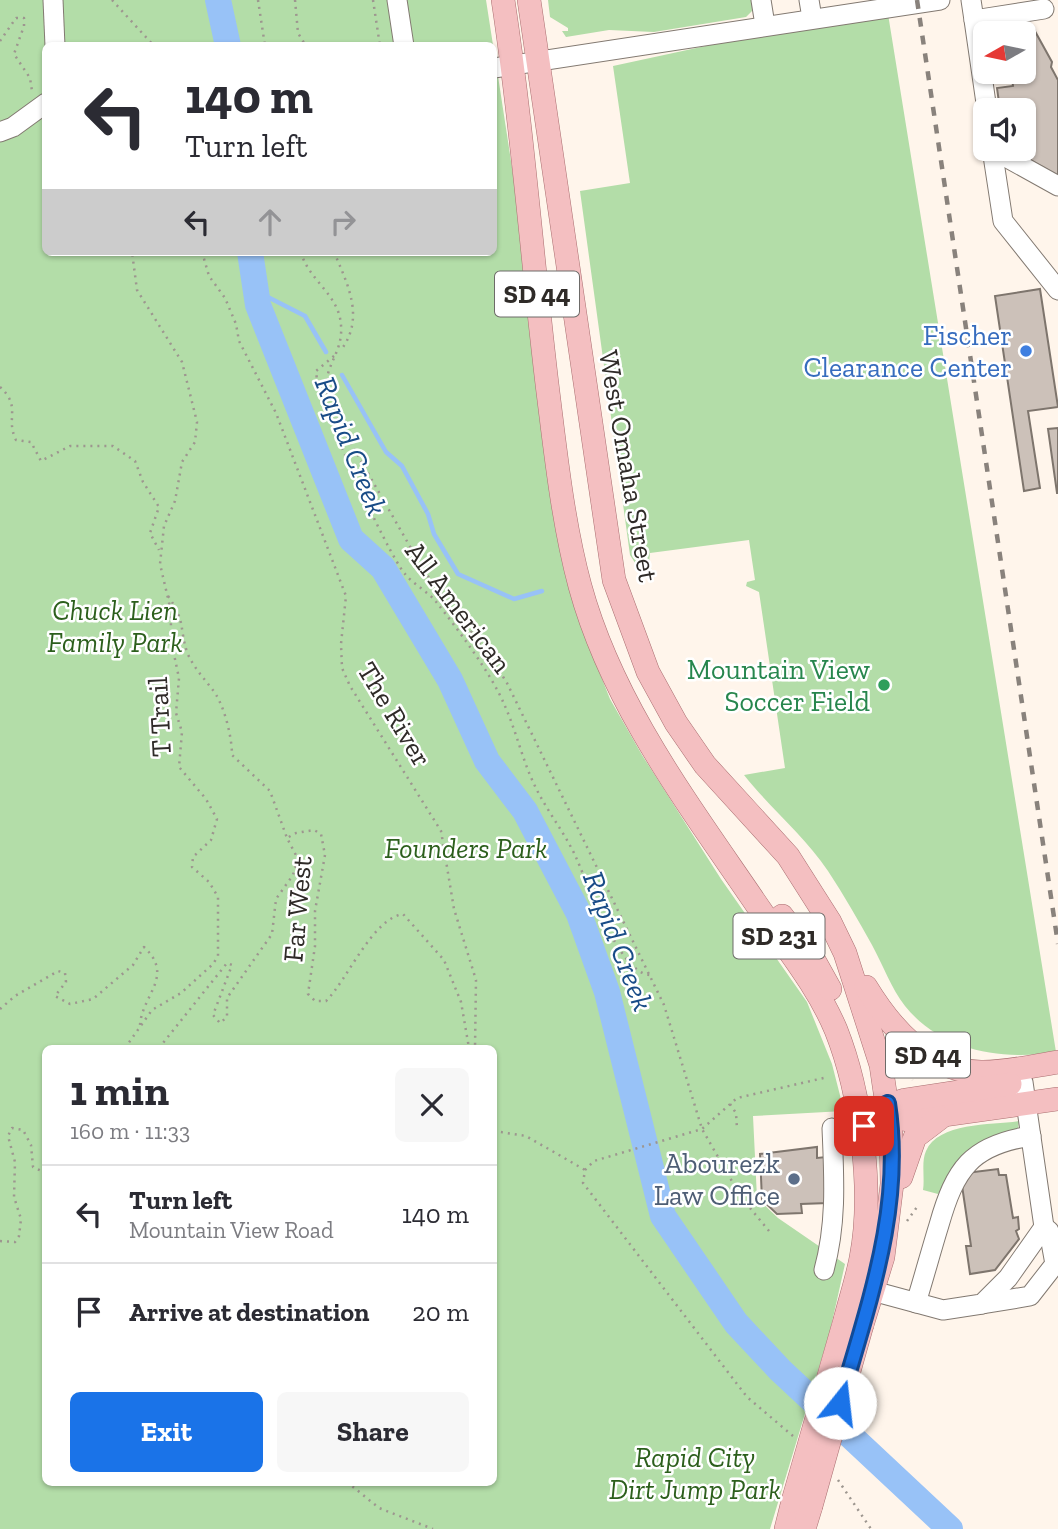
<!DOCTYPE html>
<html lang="en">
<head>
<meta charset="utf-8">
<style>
  :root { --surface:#fff; --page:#f7f7f7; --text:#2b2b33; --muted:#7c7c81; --line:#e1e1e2; --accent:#1a73e8 }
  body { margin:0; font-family:"Zilla Slab",serif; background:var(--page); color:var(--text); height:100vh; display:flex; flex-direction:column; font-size:26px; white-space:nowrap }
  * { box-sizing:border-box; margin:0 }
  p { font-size:23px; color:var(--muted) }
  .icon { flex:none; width:38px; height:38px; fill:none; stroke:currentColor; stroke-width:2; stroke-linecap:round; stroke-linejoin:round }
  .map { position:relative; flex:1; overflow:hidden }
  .panel { position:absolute; left:42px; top:1045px; width:455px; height:441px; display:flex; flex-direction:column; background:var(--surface); border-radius:10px; box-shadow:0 2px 5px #0004 }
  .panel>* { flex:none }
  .top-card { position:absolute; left:42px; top:42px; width:455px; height:214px; border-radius:10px; box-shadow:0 2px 5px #0004; background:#fff; color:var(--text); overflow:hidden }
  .needle { width:46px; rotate:261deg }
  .controls { position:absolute; left:973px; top:21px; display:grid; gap:14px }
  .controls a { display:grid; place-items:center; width:63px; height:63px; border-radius:10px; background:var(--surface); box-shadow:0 2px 5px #0004; font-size:35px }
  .pin { position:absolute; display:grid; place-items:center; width:60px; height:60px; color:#fff; margin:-30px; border-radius:14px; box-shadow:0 4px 10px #0006 }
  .me { position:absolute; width:77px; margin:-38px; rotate:16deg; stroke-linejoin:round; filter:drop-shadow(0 0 5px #0008) }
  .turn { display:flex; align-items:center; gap:24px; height:147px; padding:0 28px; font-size:32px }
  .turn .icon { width:91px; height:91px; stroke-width:2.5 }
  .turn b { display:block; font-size:49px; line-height:60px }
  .lanes { display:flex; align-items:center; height:66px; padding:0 28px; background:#0003; justify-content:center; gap:35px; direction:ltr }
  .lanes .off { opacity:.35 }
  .round { display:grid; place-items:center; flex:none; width:74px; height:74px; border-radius:10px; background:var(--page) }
  .summary { display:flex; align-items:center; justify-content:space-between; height:119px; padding:0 28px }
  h1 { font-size:42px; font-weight:700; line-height:52px }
  .button { display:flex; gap:14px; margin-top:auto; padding:14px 28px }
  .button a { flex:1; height:80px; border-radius:10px; background:var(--accent); color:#fff; font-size:28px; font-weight:700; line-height:80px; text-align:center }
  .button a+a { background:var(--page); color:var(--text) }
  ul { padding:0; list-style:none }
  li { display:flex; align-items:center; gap:21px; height:98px; padding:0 28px; border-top:2px solid var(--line) }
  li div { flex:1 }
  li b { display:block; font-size:26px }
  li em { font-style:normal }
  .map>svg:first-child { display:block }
  .green { fill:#b3dda8; fill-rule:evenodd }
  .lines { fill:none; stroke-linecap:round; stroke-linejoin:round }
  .stream { stroke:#98c2f7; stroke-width:4.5 }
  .river { stroke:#98c2f7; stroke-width:26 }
  .building { fill:#ccc1b9; stroke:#7e756d; stroke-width:2 }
  .minor-casing { stroke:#827971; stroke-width:21 }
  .major-casing { stroke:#aa6f71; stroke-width:24 }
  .path { stroke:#9d968f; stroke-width:2.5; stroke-dasharray:2 5; stroke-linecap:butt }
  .minor { stroke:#fff; stroke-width:19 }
  .major { stroke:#f4bfc1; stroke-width:23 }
  .rail { stroke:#89827c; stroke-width:4.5; stroke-dasharray:9 9; stroke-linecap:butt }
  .major-bridge-casing { stroke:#aa6f71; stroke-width:24; stroke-linecap:butt }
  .major-bridge { stroke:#f4bfc1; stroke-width:23 }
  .route-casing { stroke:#114b97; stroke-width:18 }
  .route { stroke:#1a73e8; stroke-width:12 }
  .shop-dot { fill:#3f7fe0; stroke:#fff; stroke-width:2.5 }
  .leisure-dot { fill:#2e9e5b; stroke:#fff; stroke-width:2.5 }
  .service-dot { fill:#5c6f8a; stroke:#fff; stroke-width:2.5 }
  .labels { text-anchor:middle; stroke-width:5; stroke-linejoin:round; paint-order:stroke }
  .shield { fill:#fff; stroke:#6d6b68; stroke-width:2 }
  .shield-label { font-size:26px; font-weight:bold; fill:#2f2b28 }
  .shop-label { font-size:28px; fill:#366cbe; stroke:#fff; text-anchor:end }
  .street-label { font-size:28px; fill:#2f2b28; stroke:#fff }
  .park-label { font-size:28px; font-style:italic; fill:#2c5f1c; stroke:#fff }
  .leisure-label { font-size:28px; fill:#27864d; stroke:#fff; text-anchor:end }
  .service-label { font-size:28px; fill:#4e5e75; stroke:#fff; text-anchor:end }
  .water-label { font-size:30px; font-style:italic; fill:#194c87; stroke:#fff }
</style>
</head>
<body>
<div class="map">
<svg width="1058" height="1529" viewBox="0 0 1058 1529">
  <rect width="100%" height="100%" fill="#fff5eb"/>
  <g class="green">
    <path d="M0 0H486L493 45 46 46V252H494V50L583 631 610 699 642 755 721 879 807 1002 832 1064 844 1111 753 1116 757 1198 778 1218 845 1264 830 1331 770 1529H0ZM46 1048H494V1482H46Z"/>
    <polygon points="548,0 754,0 752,11 746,17 654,32 609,30 566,37 562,31 568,31 568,28 550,17"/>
    <path d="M888 14 1056 1052C1003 1061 941 1051 905 1006 891 988 883 965 872 945 858 920 844 895 828 871 804 835 771 809 744 775L785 768 759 592 746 586 747 582 755 580 749 540 650 553 649 563 637 566 630 555 580 191 630 183 613 66 752 36Z"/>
    <path d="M1019 1121 1018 1130 946 1180 938 1194 923 1190C925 1178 921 1162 926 1151 938 1122 992 1125 1019 1121Z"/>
  </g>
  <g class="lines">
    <g class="stream">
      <polyline points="256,291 305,316 326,352"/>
      <polyline points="342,375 386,452 402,466 428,514 434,534 458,574 514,599 542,591"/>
    </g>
    <g class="river">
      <polyline points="218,0 228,46"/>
      <polyline points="250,252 258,305 351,539 383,568 450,680 487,761 525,811 579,914 607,992 663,1216 736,1323 780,1370 950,1529"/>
    </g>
  </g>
  <g class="building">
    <polygon points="1031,24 1052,62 1051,67 1058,80 1058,176 1011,149 1024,149 1024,110 1000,110 997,88 1013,86 1011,72 1024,72 1024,33 1006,33 1006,28"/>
    <polygon points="1040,289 1058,407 1028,411 1040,488 1024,491 995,296"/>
    <polygon points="1058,428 1058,493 1057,493 1048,429"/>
    <polygon points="817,1147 817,1158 826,1157 828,1203 801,1204 802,1213 777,1214 762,1200 760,1154"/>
    <polygon points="998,1169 999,1175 1006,1175 1013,1218 1018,1217 1019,1229 1016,1231 1019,1239 995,1270 970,1274 966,1246 971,1246 961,1179 966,1173"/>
  </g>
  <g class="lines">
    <defs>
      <g id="minor">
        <polyline points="53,0 55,46"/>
        <polyline points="397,0 404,46"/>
        <polyline points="761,0 765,25"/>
        <polyline points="809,0 812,18"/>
        <polyline points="971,0 974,20 1044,9"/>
        <polyline points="974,20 987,110"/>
        <polyline points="494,68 940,0"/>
        <polyline points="0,132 13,127 46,103"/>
        <polyline points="992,149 1003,221 1058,290"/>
        <polyline points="993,150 1058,186"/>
        <path d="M824 1270C837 1222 834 1177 832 1128"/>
        <polyline points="858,1287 943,1310 982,1304 1008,1278 1044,1227 1023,1082"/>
        <path d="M916 1303C924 1277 931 1251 939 1225 955 1169 971 1145 1031 1136"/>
        <polyline points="982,1304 1030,1296 1055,1264 1049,1231 1044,1227"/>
      </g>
      <g id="major">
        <path d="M503 0C523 130 532 261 548 392 556 456 563 523 580 586 613 707 692 809 761 911 787 949 818 987 836 1030 861 1093 874 1191 861 1258 857 1279 850 1300 845 1320"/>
        <polyline points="529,0 614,580 648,672 676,723 705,765 788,856 830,922 845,953 881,1065 891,1133 892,1184 883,1257 862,1325"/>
        <polyline points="782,916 810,953 830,989"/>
        <path d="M866 987C891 1028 929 1073 983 1072 1008 1072 1033 1066 1058 1062"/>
        <polyline points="880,1107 895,1117 908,1120 1058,1099"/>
        <polyline points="876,1109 905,1100 1010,1084"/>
        <polyline points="901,1177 915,1137 940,1118"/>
        <polyline points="786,1529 793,1501"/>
        <polyline points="804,1529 811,1506"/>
      </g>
    </defs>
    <use href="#minor" class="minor-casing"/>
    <use href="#major" class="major-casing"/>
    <g class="path">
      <polyline points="112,0 154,46"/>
      <polyline points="258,0 265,46"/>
      <polyline points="295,0 298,33 306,46"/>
      <polyline points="373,0 380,46"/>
      <polyline points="0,41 16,18 24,18 24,26 14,54 30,78 32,91"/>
      <polyline points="202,252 209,276 225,298 236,324 239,341 276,413 346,596 341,644 342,668 350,686 441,831 454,909 476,980 475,1048"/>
      <path d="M301 252C307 277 335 293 340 318 348 359 312 367 333 412L424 571 490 656 507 683 664 1005 702 1129 741 1197 769 1231"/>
      <path d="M334 252C348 285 365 318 341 350"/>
      <path d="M334 356 316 371C316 398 386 551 405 574 414 585 429 592 437 603 457 628 492 675 504 704 516 730 522 759 534 784 545 808 562 829 574 853 587 880 618 973 650 975"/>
      <path d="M0 387C22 407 5 418 16 440L31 442 41 461 70 446H113L135 461 143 482 159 507 150 533 159 550"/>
      <path d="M168 596C186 622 179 627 187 652 193 667 203 677 212 689 224 703 232 737 232 755L270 791 287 838"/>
      <path d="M0 1009 15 996 58 971 65 973 66 982 55 996 70 1004 93 999 133 965 144 947C175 976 142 995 140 1025"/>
      <polyline points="125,1048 152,1010 181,993 213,964 218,956 218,897 209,882 192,867 193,857 211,840 217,819 206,799 179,767 182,732 176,713 179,678 172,645 170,607 160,564 164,526 175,501 182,462 195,442 197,422 182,362 137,290 132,252"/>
      <path d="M159 1048 227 963 232 965 213 1015 220 1023 227 1017V998L272 934 276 899 293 875 298 859 287 838 296 833 314 830 321 834 325 855 315 911V946L308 994 315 1001H326C348 979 372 919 403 914L444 960 461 1002 469 1048"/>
      <polyline points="911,1066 913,1080"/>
      <polyline points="730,1104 736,1113 737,1129"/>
      <polyline points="494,1131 526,1136 585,1170"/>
      <polyline points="907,1221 917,1207"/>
      <polyline points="0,1241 15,1242 19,1236 21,1219 14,1197 15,1162 8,1136 12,1128 23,1130 31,1145 33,1167 46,1173"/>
      <polyline points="793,1436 747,1397 583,1183 585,1170 594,1161 702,1129 737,1098 828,1077"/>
      <polyline points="838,1480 871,1529"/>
      <polyline points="347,1482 379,1508 433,1529"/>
    </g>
    <use href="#minor" class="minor"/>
    <use href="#major" class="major"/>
    <polyline class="rail" points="917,0 1058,944"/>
    <defs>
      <g id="major-bridge">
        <polyline points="793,1501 845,1320"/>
        <polyline points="811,1506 862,1325"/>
      </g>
    </defs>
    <use href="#major-bridge" class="major-bridge-casing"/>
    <use href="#major-bridge" class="major-bridge"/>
  </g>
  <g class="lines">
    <defs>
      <path id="route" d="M840 1403C868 1304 904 1208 888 1103L875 1109 864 1126"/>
    </defs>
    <use href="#route" class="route-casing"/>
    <use href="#route" class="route"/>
  </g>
  <circle class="shop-dot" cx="1026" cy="351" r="7"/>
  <circle class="leisure-dot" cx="884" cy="685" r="7"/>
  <circle class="service-dot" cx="794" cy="1179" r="7"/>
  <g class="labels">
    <g class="shield">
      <rect x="495" y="271.5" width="84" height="45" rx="5"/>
      <rect x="733.5" y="913.5" width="91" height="45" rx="5"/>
      <rect x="886" y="1032.5" width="84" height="45" rx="5"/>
    </g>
    <g class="shield-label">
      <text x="537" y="303">SD 44</text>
      <text x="779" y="945">SD 231</text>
      <text x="928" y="1064">SD 44</text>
    </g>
    <g class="shop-label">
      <text x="1012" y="345">Fischer<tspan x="1012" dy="32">Clearance Center</tspan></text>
    </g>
    <g class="street-label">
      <text transform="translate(629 466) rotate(80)" y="10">West Omaha Street</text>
      <text transform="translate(459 607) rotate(53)" y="10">All American</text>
      <text transform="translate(395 714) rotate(59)" y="10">The River</text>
      <text transform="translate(159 717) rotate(-93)" y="10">T Trail</text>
      <text transform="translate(297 909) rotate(-85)" y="10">Far West</text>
    </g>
    <g class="park-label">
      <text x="115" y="620">Chuck Lien<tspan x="115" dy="32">Family Park</tspan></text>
      <text x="466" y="858">Founders Park</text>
      <text x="695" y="1467">Rapid City<tspan x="695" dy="32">Dirt Jump Park</tspan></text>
    </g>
    <g class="leisure-label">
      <text x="870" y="679">Mountain View<tspan x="870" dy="32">Soccer Field</tspan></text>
    </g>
    <g class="service-label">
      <text x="780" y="1173">Abourezk<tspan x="780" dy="32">Law Office</tspan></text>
    </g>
    <g class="water-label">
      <text transform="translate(351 446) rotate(68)" y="10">Rapid Creek</text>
      <text transform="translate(618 941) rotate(69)" y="10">Rapid Creek</text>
    </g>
  </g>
</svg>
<div class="controls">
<a><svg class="needle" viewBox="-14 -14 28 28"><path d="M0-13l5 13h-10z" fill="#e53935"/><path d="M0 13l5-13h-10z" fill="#7c7c81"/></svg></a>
<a><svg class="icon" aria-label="sound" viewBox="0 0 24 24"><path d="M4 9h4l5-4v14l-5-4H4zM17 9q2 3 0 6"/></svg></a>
</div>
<div class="pin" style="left:864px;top:1126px;background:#d93025"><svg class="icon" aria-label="arrive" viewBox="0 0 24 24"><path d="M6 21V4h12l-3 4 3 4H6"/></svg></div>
<svg class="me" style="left:840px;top:1403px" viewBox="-20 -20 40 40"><circle r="19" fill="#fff"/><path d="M0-13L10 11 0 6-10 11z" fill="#1a73e8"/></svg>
<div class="top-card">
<div class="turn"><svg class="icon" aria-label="left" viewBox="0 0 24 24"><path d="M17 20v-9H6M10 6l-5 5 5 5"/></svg><div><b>140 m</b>Turn left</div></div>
<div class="lanes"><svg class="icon" aria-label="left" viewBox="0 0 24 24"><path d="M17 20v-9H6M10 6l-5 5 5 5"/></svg><svg class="icon off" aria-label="ahead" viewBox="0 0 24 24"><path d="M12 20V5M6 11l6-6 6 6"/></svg><svg class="icon off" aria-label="right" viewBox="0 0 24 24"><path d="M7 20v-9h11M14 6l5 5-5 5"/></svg></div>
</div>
<section class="panel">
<div class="summary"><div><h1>1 min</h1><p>160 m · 11:33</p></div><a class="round"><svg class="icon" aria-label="close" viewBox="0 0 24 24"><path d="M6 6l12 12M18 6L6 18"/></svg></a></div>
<ul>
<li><svg class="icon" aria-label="left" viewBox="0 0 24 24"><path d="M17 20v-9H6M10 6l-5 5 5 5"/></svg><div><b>Turn left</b><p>Mountain View Road</p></div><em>140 m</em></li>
<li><svg class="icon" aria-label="arrive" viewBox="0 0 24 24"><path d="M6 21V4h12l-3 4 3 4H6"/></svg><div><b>Arrive at destination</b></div><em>20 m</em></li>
</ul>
<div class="button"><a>Exit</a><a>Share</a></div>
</section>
</div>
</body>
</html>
